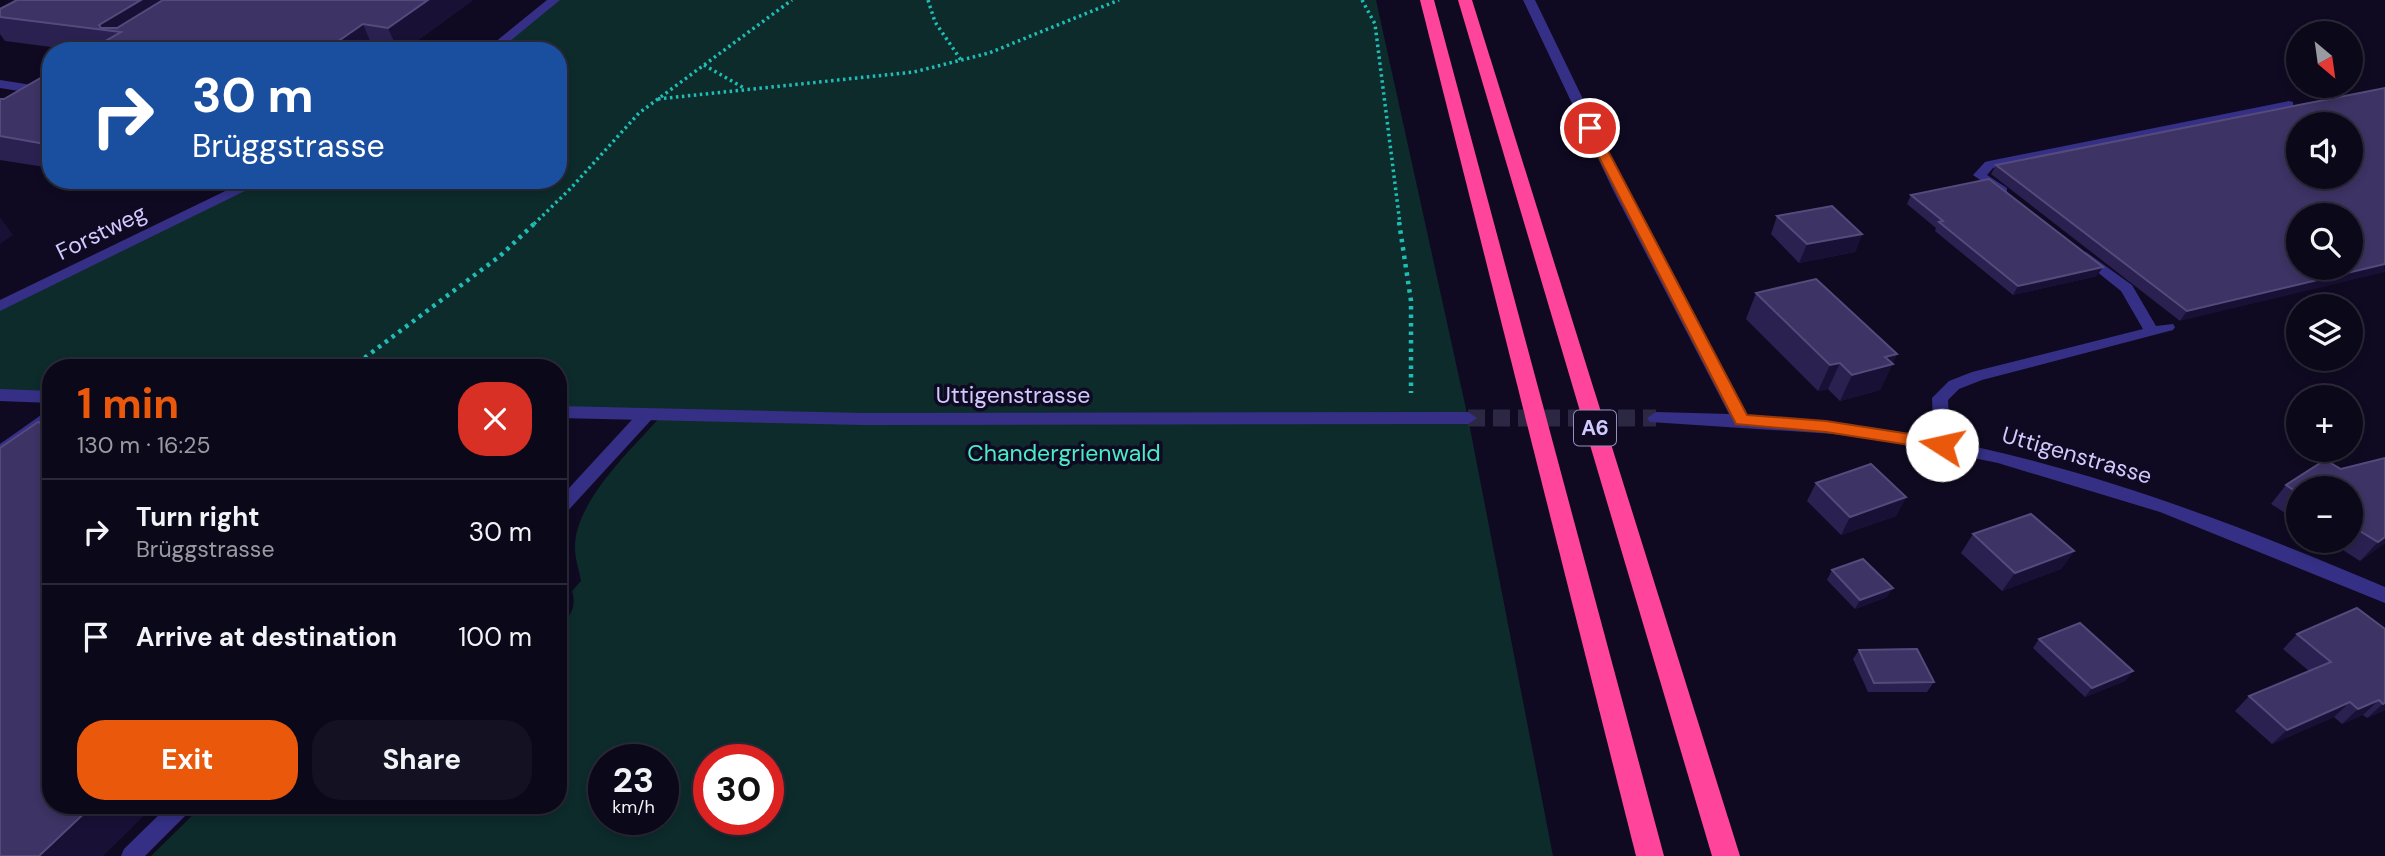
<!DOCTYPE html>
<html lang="en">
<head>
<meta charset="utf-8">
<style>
  :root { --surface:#0b0819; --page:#141122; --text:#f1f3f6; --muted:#9a9aa2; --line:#2b2938; --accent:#ea580c }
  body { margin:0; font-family:"DM Sans",sans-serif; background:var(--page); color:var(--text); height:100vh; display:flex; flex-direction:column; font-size:26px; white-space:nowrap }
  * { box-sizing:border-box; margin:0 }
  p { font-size:23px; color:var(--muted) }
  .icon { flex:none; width:38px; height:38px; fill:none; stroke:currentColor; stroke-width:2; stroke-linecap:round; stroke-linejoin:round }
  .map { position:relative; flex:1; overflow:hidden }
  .drawer { position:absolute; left:42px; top:359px; width:525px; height:455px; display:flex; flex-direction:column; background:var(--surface); border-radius:28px; box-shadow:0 4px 10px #0003,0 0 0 2px var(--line) }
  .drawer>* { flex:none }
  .guide { position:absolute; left:42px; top:42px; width:525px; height:147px; border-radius:28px; box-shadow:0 4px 10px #0003,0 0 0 2px var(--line); background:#1a4fa0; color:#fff; overflow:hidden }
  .needle { width:46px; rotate:151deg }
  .buttons { position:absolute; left:2286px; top:21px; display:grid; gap:14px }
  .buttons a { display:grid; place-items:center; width:77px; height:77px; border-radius:50%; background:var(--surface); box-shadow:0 4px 10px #0003,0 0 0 2px var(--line); font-size:35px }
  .speed { position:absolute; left:588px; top:744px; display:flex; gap:14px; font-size:35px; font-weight:700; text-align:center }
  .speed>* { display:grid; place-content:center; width:91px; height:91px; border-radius:50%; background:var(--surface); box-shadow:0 4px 10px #0003,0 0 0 2px var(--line); line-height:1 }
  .speed small { font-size:18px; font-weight:400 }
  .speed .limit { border:10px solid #d22; background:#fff; color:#111 }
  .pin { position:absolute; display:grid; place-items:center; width:60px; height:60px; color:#fff; margin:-30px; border:4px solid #fff; border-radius:50%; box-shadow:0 2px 7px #0007 }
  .me { position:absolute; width:77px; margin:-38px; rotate:280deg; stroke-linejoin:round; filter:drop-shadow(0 0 5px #0008) }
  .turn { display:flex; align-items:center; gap:24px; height:147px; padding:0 35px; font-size:32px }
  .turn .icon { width:91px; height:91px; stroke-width:2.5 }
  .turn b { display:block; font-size:49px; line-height:60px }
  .round { display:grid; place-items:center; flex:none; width:74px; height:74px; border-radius:28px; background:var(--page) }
  .overview { display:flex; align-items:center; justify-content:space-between; height:119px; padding:0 35px }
  h1 { font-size:42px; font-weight:700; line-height:52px; color:var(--accent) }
  .cta { display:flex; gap:14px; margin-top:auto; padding:14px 35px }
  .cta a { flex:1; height:80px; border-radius:28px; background:var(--accent); color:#fff; font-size:28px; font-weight:700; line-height:80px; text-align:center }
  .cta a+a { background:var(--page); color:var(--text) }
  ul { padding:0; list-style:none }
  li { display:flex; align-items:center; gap:21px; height:105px; padding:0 35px; border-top:2px solid var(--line) }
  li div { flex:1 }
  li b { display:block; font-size:26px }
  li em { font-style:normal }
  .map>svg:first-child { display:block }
  .green { fill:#0d2b2b; fill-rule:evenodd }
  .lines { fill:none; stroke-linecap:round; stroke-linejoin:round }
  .street-tunnel { stroke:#2c2742; stroke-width:17; stroke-dasharray:17 8; stroke-linecap:butt }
  .path-far1 { stroke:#20bdb6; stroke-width:3.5; stroke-dasharray:2.5 3.5; stroke-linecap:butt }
  .path { stroke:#20bdb6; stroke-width:4.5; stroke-dasharray:3.5 5; stroke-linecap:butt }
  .lane { fill:#353085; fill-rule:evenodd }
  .street { fill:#353085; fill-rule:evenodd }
  .highway { fill:#ff459b; fill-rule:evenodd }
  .wall { fill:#2b2151 }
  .shaded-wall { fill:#191036 }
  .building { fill:#3d3364; stroke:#544b7c; stroke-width:2; fill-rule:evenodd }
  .route { fill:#ea580c; stroke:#983908; stroke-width:2 }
  .labels { text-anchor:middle; stroke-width:7; stroke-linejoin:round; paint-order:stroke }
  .shield { fill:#0f0a21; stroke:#9790bc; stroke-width:2 }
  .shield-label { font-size:21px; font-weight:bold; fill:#d1caff }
  .street-label { font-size:23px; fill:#d1caff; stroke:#0f0a21 }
  .park-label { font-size:23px; fill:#49ecc6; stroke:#0f0a21 }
</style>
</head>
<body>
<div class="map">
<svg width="2385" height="856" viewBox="0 0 2385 856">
  <rect width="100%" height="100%" fill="#0f0a21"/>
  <path class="green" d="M554 0H1376L1468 418 1553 856H151L203 805H305L315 809 319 805H558V629C570 615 577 609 572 591L581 581C579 569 574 556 575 544 578 498 633 448 662 415L558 412V368H51V397L0 395V306L260 180H558V51H490ZM604 760H663V819H604ZM709 760H768V819H709Z"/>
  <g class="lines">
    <polyline class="street-tunnel" points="1468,418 1656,418"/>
    <g class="path-far1">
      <polyline points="928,0 935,22 961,60"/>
      <polyline points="1362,0 1375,24 1400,224"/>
      <polyline points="704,65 744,88"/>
      <polyline points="658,99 914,72 989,53 1119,0"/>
      <polyline points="534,224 571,188 639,113 792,0"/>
    </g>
    <g class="path">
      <polyline points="1399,222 1411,301 1411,393"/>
      <polyline points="351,368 500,256 536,222"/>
    </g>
    <g class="lane">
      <polygon points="2289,101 2293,102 2293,108 1993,168 1987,175 2007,188 2007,194 2002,195 1973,175 1985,162 1989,161"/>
      <polygon points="2086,252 2132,285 2156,326 2173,324 2175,327 2173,330 1982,380 1959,389 1948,400 1950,445 1948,449 1936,449 1934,445 1932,398 1949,381 1972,372 2143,329 2121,291 2081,259 2079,256 2081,253"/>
      <polygon points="51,408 51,421 0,458 0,444"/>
      <polygon points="646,410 654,415 652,419 564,515 558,517 558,500 640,411"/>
      <polygon points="169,805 193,805 190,811 145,856 121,856 124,849"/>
    </g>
    <g class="street">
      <polygon points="547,0 560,0 498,51 484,51"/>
      <path d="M1523 0H1535L1627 190 1747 415C1980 428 2173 497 2385 587V603L2160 512 1998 463 1905 444 1834 434 1650 422 1647 418 1656 412 1729 414 1613 190Z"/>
      <polygon points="0,80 51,88 51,96 0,88"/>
      <polygon points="248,180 267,180 0,311 0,300"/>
      <polygon points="0,389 51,391 51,403 0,401"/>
      <polygon points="558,406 864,413 1468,412 1477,418 1468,424 864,425 558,418"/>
    </g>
    <g class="highway">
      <polygon points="1420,0 1434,0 1664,856 1636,856"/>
      <polygon points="1458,0 1472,0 1740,856 1712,856"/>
    </g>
  </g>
  <g class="wall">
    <polygon points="473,0 403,51 374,50 373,51 82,51 5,41 0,34 0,9"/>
    <polygon points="51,72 51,168 0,160 0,99 4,99"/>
    <polygon points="2385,88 2180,321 1991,174 1996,165"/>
    <polygon points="122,180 145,180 140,183"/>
    <polygon points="1911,195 2097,276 2013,295 1935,231 1936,228 1907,204"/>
    <polygon points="1777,216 1862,234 1855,252 1799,263 1771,234"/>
    <polygon points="1756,293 1897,354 1880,390 1840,401 1828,389 1818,391 1746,319"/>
    <polygon points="2385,458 2385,543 2360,561 2329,541 2350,541 2350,488 2298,488 2298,521 2271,504 2286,485 2341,469"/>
    <polygon points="1816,483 1906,497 1896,516 1841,535 1807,501"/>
    <polygon points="1973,534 2074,551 2061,569 2002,591 1961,553"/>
    <polygon points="1832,570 1887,597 1855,609 1827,580"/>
    <polygon points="2385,629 2385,710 2367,718 2363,715 2342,724 2334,717 2272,744 2235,711 2249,696 2309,671 2283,649 2297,634"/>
    <polygon points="2039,639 2133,671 2125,681 2085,697 2033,648"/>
    <polygon points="1859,650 1934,682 1927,692 1868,692 1853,659"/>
  </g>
  <g class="shaded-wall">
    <polygon points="141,0 196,0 121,32 102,30 99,25"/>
    <polygon points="428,0 473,0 403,51 398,51 388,28"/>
    <polygon points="363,24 374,50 373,51 324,51"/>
    <polygon points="0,217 13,235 0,244"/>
    <polygon points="1862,234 1855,252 1799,263 1807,244"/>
    <polygon points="2385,264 2385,272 2180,321 2187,311"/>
    <polygon points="2103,267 2097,276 2013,295 2018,286"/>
    <polygon points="1897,354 1880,390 1840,401 1852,375 1885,357"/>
    <polygon points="1840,363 1828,389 1818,391 1830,365"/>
    <polygon points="1906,497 1896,516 1841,535 1850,517"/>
    <polygon points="2385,537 2385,543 2360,561 2378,542"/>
    <polygon points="2074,551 2061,569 2002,591 2015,573"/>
    <polygon points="1893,588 1887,597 1855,609 1860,600"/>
    <polygon points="2133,671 2125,681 2085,697 2092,688"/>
    <polygon points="2379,700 2363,715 2342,724 2358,709"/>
    <polygon points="2350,702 2334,717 2272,744 2287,730"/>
    <polygon points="2385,703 2385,710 2367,718 2383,704"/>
    <polygon points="93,805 155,805 103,856 39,856"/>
  </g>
  <g class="building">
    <polygon points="17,0 141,0 99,25 101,28 117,28 163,0 428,0 388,28 363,24 324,51 88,51 121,32 0,17 0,9"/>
    <polygon points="51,72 51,145 0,136 0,99 4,99"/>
    <path d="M2385 88V264L2187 311 1996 165ZM2298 124H2350V177H2298ZM2298 215H2350V268H2298Z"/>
    <polygon points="1989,179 2103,267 2018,286 1939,222 1943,221 1911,195"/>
    <polygon points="1832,206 1862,234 1807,244 1777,216"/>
    <polygon points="1816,279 1897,354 1885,357 1893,364 1852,375 1840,363 1830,365 1756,293"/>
    <polygon points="38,422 51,426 51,805 93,805 39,856 0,856 0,448"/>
    <polygon points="2385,458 2385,537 2378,542 2350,525 2350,488 2298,488 2298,493 2286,485 2325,460 2341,469"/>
    <polygon points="1871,464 1906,497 1850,517 1816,483"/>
    <polygon points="2031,514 2074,551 2015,573 1973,534"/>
    <polygon points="1863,559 1893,588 1860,600 1832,570"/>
    <polygon points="2357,608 2385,629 2385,703 2383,704 2379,700 2358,709 2350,702 2287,730 2249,696 2331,662 2297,634"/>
    <polygon points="2080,623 2133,671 2092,688 2039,639"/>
    <polygon points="1917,649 1934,682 1874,683 1859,650"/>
  </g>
  <polygon class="route" points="1590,125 1596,128 1747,415 1826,421 1942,439 1948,441 1950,445 1948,449 1942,450 1826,432 1736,424 1584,128"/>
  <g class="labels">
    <rect class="shield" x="1574" y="410.5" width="42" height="35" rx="5"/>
    <g class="shield-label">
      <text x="1595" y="435">A6</text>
    </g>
    <g class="street-label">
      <text transform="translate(101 232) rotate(-26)" y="8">Forstweg</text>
      <text x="1013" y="403">Uttigenstrasse</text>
      <text transform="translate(2077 455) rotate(16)" y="8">Uttigenstrasse</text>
    </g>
    <g class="park-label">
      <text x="1064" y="461">Chandergrienwald</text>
    </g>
  </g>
</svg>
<div class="buttons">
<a><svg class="needle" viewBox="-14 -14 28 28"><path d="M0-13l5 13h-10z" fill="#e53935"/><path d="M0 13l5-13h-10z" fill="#9a9aa2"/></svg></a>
<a><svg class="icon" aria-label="sound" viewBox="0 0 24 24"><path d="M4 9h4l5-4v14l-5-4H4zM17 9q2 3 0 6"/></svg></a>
<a><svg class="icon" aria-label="search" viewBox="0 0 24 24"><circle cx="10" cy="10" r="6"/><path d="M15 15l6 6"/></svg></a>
<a><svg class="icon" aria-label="layers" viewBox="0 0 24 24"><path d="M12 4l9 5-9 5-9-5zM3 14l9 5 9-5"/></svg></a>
<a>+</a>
<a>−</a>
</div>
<div class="speed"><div>23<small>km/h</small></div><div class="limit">30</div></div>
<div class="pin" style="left:1590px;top:128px;background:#d93025"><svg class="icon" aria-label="arrive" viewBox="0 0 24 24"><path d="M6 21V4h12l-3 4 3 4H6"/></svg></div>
<svg class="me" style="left:1942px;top:445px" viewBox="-20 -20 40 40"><circle r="19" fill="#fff"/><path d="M0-13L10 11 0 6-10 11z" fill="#ea580c"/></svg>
<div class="guide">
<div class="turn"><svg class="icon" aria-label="right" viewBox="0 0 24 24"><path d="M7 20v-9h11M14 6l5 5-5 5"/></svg><div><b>30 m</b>Brüggstrasse</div></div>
</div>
<section class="drawer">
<div class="overview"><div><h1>1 min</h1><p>130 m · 16:25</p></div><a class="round" style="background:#d93025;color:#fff"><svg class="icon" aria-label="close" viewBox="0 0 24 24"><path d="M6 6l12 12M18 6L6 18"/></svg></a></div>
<ul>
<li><svg class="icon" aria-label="right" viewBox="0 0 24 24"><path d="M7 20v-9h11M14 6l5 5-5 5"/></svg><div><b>Turn right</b><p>Brüggstrasse</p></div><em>30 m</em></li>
<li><svg class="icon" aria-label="arrive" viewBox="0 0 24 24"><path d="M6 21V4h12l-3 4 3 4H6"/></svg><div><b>Arrive at destination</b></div><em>100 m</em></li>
</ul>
<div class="cta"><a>Exit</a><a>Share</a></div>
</section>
</div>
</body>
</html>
